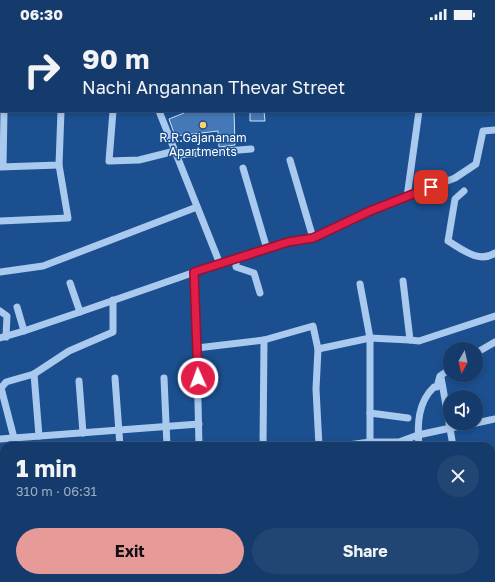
<!DOCTYPE html>
<html lang="en">
<head>
<meta charset="utf-8">
<style>
  :root { --surface:#143b6b; --page:#214673; --text:#f1f3f6; --muted:#9dadc1; --line:#33557e; --accent:#e69b98 }
  body { margin:0; font-family:"Golos Text",sans-serif; background:var(--page); color:var(--text); height:100vh; display:flex; flex-direction:column; font-size:15px; white-space:nowrap }
  * { box-sizing:border-box; margin:0 }
  p { font-size:13px; color:var(--muted) }
  .icon { flex:none; width:22px; height:22px; fill:none; stroke:currentColor; stroke-width:2; stroke-linecap:round; stroke-linejoin:round }
  .map { position:relative; flex:1; overflow:hidden }
  .panel { position:absolute; left:0px; top:414px; width:495px; height:140px; display:flex; flex-direction:column; background:var(--surface); border-radius:12px 12px 0 0; box-shadow:0 2px 6px #0003,0 0 0 1px var(--line) }
  .panel>* { flex:none }
  .guide { position:absolute; left:0px; top:0px; width:495px; height:84px; box-shadow:0 2px 6px #0003,0 0 0 1px var(--line); background:#143b6b; color:var(--text); overflow:hidden }
  .needle { width:26px; rotate:188deg }
  .fabs { position:absolute; left:443px; top:314px; display:grid; gap:8px }
  .fabs a { display:grid; place-items:center; width:40px; height:40px; border-radius:50%; background:var(--surface); box-shadow:0 2px 6px #0003,0 0 0 1px var(--line); font-size:20px }
  .pin { position:absolute; display:grid; place-items:center; width:34px; height:34px; color:#fff; margin:-17px; border-radius:8px; box-shadow:0 2px 6px #0006 }
  .me { position:absolute; width:44px; margin:-22px; rotate:358deg; stroke-linejoin:round; filter:drop-shadow(0 0 3px #0008) }
  .turn { display:flex; align-items:center; gap:14px; height:84px; padding:0 16px; font-size:18px }
  .turn .icon { width:52px; height:52px; stroke-width:2.5 }
  .turn b { display:block; font-size:28px; line-height:34px }
  .round { display:grid; place-items:center; flex:none; width:42px; height:42px; border-radius:21px; background:var(--page) }
  .overview { display:flex; align-items:center; justify-content:space-between; height:68px; padding:0 16px }
  h1 { font-size:24px; font-weight:700; line-height:30px }
  .primary-button { display:flex; gap:8px; margin-top:auto; padding:8px 16px }
  .primary-button a { flex:1; height:46px; border-radius:24px; background:var(--accent); color:#111; font-size:16px; font-weight:700; line-height:46px; text-align:center }
  .primary-button a+a { background:var(--page); color:var(--text) }
  .status { display:flex; justify-content:space-between; align-items:center; height:28px; padding:0 20px; background:var(--surface); direction:ltr }
  .status svg { height:11px; fill:currentColor }
  .map>svg:first-child { display:block }
  .building { fill:#4478b7; stroke:#cfe3fa }
  .lines { fill:none; stroke-linecap:round; stroke-linejoin:round }
  .minor { stroke:#a9c9ee; stroke-width:7 }
  .route-casing { stroke:#92132f; stroke-width:10 }
  .route { stroke:#e11d48; stroke-width:7 }
  .poi-dot { fill:#ffd166; stroke:#1b4f8f; stroke-width:1.5 }
  .labels { text-anchor:middle; stroke-width:3; stroke-linejoin:round; paint-order:stroke }
  .poi-label { font-size:12px; fill:#fff; stroke:#1b4f8f }
</style>
</head>
<body>
<div class="status"><b>06:30</b><svg viewBox="0 0 49 12"><path d="M0 12V9h3v3zM5 12V6h3v6zM10 12V3h3v9zM15 12V0h3v12zM26 1h20v11H26zM47 4h2v5h-2z"/></svg></div>
<div class="map">
<svg width="495" height="554" viewBox="0 0 495 554">
  <rect width="100%" height="100%" fill="#1b4f8f"/>
  <g class="building">
    <polygon points="184,83 234,83 235,117 219,119 218,103 175,108 169,91 184,85"/>
    <polygon points="250,83 264,83 265,93 250,93"/>
  </g>
  <g class="lines">
    <g class="minor">
      <polyline points="136,0 136,1"/>
      <polyline points="431,1 431,0"/>
      <polyline points="0,5 1,5"/>
      <polyline points="113,83 109,133 139,132 175,123"/>
      <polyline points="159,83 220,236"/>
      <polyline points="177,127 251,121"/>
      <polyline points="290,132 313,210"/>
      <polyline points="3,138 4,83"/>
      <polyline points="0,139 59,137 61,83"/>
      <polyline points="243,140 267,221"/>
      <path d="M464 163 455 171 448 213C462 221 479 236 495 225"/>
      <polyline points="407,169 419,83"/>
      <polyline points="0,193 68,190 59,137"/>
      <polyline points="236,231 236,239 254,245 260,265"/>
      <polyline points="0,244 43,238 197,179"/>
      <polyline points="70,255 80,284 195,244"/>
      <polyline points="360,256 370,310 370,414"/>
      <polyline points="17,279 24,303 80,284"/>
      <polyline points="0,283 7,288 6,309"/>
      <polyline points="0,310 24,303"/>
      <polyline points="410,312 419,313 495,288"/>
      <polyline points="197,320 264,312 313,298 318,321 316,361 319,418"/>
      <polyline points="318,321 370,310 410,312 403,253"/>
      <polyline points="476,325 495,314"/>
      <polyline points="34,346 39,408"/>
      <polyline points="441,349 453,418"/>
      <polyline points="115,350 120,418"/>
      <polyline points="164,350 167,418"/>
      <polyline points="79,353 83,405"/>
      <polyline points="370,385 408,390"/>
      <polyline points="476,395 495,391"/>
      <polyline points="14,410 1,360 6,354 34,346 69,323 113,304 113,272"/>
      <polyline points="0,411 199,396"/>
      <polyline points="199,418 195,244 288,214 313,210 370,183 455,150 476,136 483,103 495,102"/>
      <polyline points="263,418 264,312"/>
      <polyline points="341,418 370,414 399,414 418,407 474,395"/>
      <path d="M419 418C417 396 418 374 434 359H437L440 348 450 341"/>
      <polyline points="491,441 495,441"/>
      <polyline points="0,456 4,455"/>
      <polyline points="491,487 495,487"/>
      <polyline points="0,496 4,496"/>
      <polyline points="491,534 495,535"/>
      <polyline points="31,550 32,554"/>
      <polyline points="92,550 95,552 95,554"/>
      <polyline points="203,550 203,554"/>
      <polyline points="281,550 281,554"/>
      <polyline points="337,550 337,554"/>
      <polyline points="372,550 372,554"/>
      <polyline points="428,550 429,554"/>
      <polyline points="466,550 466,554"/>
      <polyline points="71,554 81,550"/>
    </g>
  </g>
  <g class="lines">
    <defs>
      <polyline id="route" points="198,350 194,244 288,214 313,210 370,183 431,159"/>
    </defs>
    <use href="#route" class="route-casing"/>
    <use href="#route" class="route"/>
  </g>
  <circle class="poi-dot" cx="203" cy="97" r="4"/>
  <g class="labels">
    <g class="poi-label">
      <text x="203" y="114">R.R.Gajananam<tspan x="203" dy="14">Apartments</tspan></text>
    </g>
  </g>
</svg>
<div class="fabs">
<a><svg class="needle" viewBox="-14 -14 28 28"><path d="M0-13l5 13h-10z" fill="#e53935"/><path d="M0 13l5-13h-10z" fill="#9dadc1"/></svg></a>
<a><svg class="icon" aria-label="sound" viewBox="0 0 24 24"><path d="M4 9h4l5-4v14l-5-4H4zM17 9q2 3 0 6"/></svg></a>
</div>
<div class="pin" style="left:431px;top:159px;background:#d93025"><svg class="icon" aria-label="arrive" viewBox="0 0 24 24"><path d="M6 21V4h12l-3 4 3 4H6"/></svg></div>
<svg class="me" style="left:198px;top:350px" viewBox="-20 -20 40 40"><circle r="17" fill="#e11d48" stroke="#fff" stroke-width="3"/><path d="M0-11L8 9 0 5-8 9z" fill="#fff"/></svg>
<div class="guide">
<div class="turn"><svg class="icon" aria-label="right" viewBox="0 0 24 24"><path d="M7 20v-9h11M14 6l5 5-5 5"/></svg><div><b>90 m</b>Nachi Angannan Thevar Street</div></div>
</div>
<section class="panel">
<div class="overview"><div><h1>1 min</h1><p>310 m · 06:31</p></div><a class="round"><svg class="icon" aria-label="close" viewBox="0 0 24 24"><path d="M6 6l12 12M18 6L6 18"/></svg></a></div>
<div class="primary-button"><a>Exit</a><a>Share</a></div>
</section>
</div>
</body>
</html>
